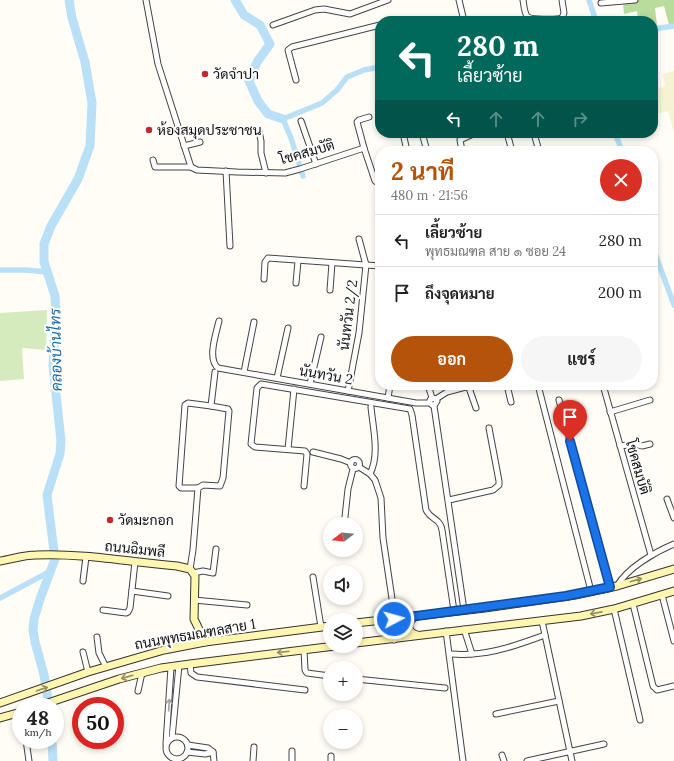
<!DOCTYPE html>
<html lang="th">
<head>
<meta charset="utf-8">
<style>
  :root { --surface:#fff; --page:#f6f6f6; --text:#222; --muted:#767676; --line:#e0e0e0; --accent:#b45309 }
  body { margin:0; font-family:Lora,Sarabun,serif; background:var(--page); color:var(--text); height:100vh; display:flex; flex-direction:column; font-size:15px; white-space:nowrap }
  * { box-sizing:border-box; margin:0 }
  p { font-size:13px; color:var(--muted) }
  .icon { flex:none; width:22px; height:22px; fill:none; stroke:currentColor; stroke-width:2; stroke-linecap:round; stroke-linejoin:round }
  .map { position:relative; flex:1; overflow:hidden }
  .sheet { position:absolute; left:375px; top:146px; width:283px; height:244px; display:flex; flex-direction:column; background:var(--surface); border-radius:16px; box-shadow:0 2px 6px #0003 }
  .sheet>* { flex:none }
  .banner { position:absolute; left:375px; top:16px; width:283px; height:122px; border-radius:16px; box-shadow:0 2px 6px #0003; background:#00695c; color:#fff; overflow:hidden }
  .needle { width:26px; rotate:254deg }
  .fabs { position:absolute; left:323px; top:517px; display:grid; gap:8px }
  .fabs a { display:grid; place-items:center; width:40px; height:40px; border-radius:50%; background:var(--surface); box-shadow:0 2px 6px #0003; font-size:20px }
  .speed { position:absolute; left:12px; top:697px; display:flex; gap:8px; font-size:20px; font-weight:700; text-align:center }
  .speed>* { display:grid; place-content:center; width:52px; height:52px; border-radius:50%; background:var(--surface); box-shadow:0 2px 6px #0003; line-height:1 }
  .speed small { font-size:10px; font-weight:400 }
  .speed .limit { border:6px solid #d22; background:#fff; color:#111 }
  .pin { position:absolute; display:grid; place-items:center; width:34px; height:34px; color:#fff; margin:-41px -17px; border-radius:50% 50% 50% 0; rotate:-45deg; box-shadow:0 0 4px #0007 }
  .pin .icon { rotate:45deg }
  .me { position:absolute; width:44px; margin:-22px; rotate:84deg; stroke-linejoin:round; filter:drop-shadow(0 0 3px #0008) }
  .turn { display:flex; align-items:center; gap:14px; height:84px; padding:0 16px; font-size:18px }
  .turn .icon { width:52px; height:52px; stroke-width:2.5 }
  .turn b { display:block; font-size:28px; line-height:34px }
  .lanes { display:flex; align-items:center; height:38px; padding:0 16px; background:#0003; justify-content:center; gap:20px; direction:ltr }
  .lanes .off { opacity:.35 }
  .round { display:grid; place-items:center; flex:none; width:42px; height:42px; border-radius:21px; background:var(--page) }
  .headline { display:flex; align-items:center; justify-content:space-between; height:68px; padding:0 16px }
  h1 { font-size:24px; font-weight:700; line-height:30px; color:var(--accent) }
  .primary-button { display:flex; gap:8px; margin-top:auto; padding:8px 16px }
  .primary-button a { flex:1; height:46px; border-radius:24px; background:var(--accent); color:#fff; font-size:16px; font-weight:700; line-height:46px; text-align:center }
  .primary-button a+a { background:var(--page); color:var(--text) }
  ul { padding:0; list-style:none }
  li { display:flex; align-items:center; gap:12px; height:52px; padding:0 16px; border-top:1px solid var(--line) }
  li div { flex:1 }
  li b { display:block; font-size:15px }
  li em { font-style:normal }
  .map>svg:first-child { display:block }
  .farmland { fill:#f6f3d4 }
  .green { fill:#d5ebbd }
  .forest { fill:#b9dc9c }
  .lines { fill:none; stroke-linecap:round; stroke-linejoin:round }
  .canal { stroke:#b9e0f7; stroke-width:5.5 }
  .river { stroke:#b9e0f7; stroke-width:9 }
  .street-casing { stroke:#444; stroke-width:7 }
  .secondary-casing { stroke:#333; stroke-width:9 }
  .street { stroke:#fff; stroke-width:5 }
  .secondary { stroke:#fff6b0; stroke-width:7 }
  .oneway { stroke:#948f68 }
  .oneway2 { stroke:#a0a0a0 }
  .route-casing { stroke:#114b97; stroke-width:10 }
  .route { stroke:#1a73e8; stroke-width:7 }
  .poi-dot { fill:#c4262e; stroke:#fff; stroke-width:1.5 }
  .labels { text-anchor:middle; stroke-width:4; stroke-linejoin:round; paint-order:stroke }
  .poi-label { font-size:14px; fill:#111; stroke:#fff; text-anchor:start }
  .street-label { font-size:14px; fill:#111; stroke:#fff }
  .water-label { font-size:15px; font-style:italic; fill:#1768a6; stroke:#fff }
</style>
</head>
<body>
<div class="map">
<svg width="674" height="761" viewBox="0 0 674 761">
  <rect width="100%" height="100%" fill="#fffdf5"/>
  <polygon class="farmland" points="674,71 674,132 668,111 653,115 653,76 655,75 659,89 665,86 663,74"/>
  <polygon class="green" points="47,310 46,350 22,348 24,379 0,381 0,313"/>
  <polygon class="forest" points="602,0 674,0 674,25 669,25 664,6 655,8 657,26 653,26 653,21 638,21 637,11 624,14 623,3 604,6"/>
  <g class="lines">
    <g class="canal">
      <polyline points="589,0 594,15 594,21"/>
      <polyline points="653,29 674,26"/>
      <polyline points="615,133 622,151"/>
      <polyline points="303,176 291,138 283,119 322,103 337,90 347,77 364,70 380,67"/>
      <polyline points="653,248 674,305"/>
      <polyline points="0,270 26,270 48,272"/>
      <polyline points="0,598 49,572"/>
    </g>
    <g class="river">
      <polyline points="235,0 244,15 260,25 270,44 257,62 249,81 258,101 268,114 283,119"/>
      <polyline points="49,706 44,675 35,642 33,630 34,619 40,599 55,559 47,495 60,454 61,441 53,366 56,312 55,296 44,262 44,244 51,226 78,179 90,146 92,103 85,62 72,18 69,0"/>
      <polyline points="52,740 53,761"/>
    </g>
    <defs>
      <g id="street">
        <polyline points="146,0 158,64 191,167"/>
        <polyline points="459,0 464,21"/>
        <path d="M523 0C524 5 524 12 527 16 530 20 557 20 562 18L564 13 562 0"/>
        <polyline points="601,3 635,0"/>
        <polyline points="273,25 315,10 324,9 350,14 388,0"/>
        <polyline points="296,80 288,50 292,47 380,25"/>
        <polyline points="301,121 316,164"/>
        <polyline points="259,131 261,141 261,153 266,173"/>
        <polyline points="403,133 407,151"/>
        <polyline points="422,133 427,151"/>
        <polyline points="507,133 512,151"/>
        <polyline points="535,137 539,151"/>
        <polyline points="184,146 200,142"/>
        <polyline points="364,148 357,122 359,120 369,117"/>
        <polyline points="462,151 460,140 471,135"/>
        <polyline points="153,160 155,167 191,167 197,170 237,172 285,173 300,169 364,148 375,181 380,184"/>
        <polyline points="226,171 230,246"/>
        <polyline points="264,279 265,262 268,258 380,266"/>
        <polyline points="296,283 298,261"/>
        <polyline points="330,290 332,263"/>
        <path d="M219 321C216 334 207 359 218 368L416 403H430"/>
        <polyline points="244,372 254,322"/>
        <polyline points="277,378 288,328"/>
        <polyline points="310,384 321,337"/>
        <polyline points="428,385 432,398"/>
        <polyline points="468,385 476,408"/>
        <polyline points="507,385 511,402"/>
        <polyline points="538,385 591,591"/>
        <polyline points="603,385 651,555"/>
        <polyline points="348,391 359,333 366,265 359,239"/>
        <polyline points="388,398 390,385"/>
        <polyline points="436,399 447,392 473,385"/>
        <polyline points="559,400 610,587"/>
        <polyline points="434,406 432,405 430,403 430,400 432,398 436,399 437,401 434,406 464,610"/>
        <polyline points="610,412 650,400"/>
        <polyline points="620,446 635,444 642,446 650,444"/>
        <polyline points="288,449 294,389"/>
        <polyline points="313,452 341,459 351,463"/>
        <circle cx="355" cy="464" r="4.5"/>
        <polyline points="359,467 370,474 375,480 381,498 383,538 395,619"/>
        <path d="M370 474C380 454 373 429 371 407"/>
        <path d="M304 486 307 454 305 451 255 447 251 444 257 388 261 384 410 409 412 415 426 510C431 520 440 518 442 530L454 611"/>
        <polyline points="198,488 181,488 179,486 185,405 188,403 211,406"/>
        <polyline points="667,499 674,518"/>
        <polyline points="449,500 493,490 499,485 499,481 489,428"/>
        <polyline points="345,517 348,489 353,469"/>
        <polyline points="190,569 193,550 198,488 203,485 220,486 223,478 229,411 228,409 211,406 215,372"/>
        <polyline points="193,573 203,571 213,573 216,549"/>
        <polyline points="313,577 321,627"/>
        <polyline points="83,581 86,557"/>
        <path d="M617 586C627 568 655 552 674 544"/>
        <polyline points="132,591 168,596"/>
        <polyline points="662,595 674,641"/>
        <polyline points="194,600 247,605"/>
        <polyline points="633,604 653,686 657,690 674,686"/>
        <polyline points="614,609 640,720"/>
        <polyline points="103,610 126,613 128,612 130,608 135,562"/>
        <polyline points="542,621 572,761"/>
        <polyline points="464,629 472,654"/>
        <polyline points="446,631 463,761"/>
        <polyline points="97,637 99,653 106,667"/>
        <polyline points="304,650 305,670 307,673 330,676"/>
        <polyline points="83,652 88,672"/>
        <path d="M450 654C457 654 465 655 472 654 497 653 522 643 545 635"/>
        <polyline points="190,664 191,673 197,677 305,690"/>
        <polyline points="356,679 445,688"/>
        <polyline points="138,691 142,673"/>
        <polyline points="496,714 559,701"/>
        <circle cx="177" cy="748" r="11"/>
        <polyline points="172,738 179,665"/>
        <polyline points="26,740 29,761"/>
        <polyline points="166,744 171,667"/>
        <polyline points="187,752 205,754 213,752 208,748 188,745"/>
        <polyline points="213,752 214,761"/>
        <polyline points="502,755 504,761"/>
        <polyline points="331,756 331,761"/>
        <polyline points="253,761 254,747"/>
        <polyline points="292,761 292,751"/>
        <polyline points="527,761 604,744"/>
      </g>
      <g id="secondary">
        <path d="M0 561C12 559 24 555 36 555 83 553 131 562 177 566L190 569 195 576 194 619 205 642"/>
        <path d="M414 617C407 623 406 632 417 635"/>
        <path d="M390 619C397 623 400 626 400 634L394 639"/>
        <polyline points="356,623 485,608 575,595 617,586 674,569"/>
        <polyline points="356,643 581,616 614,609 674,591"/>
        <polyline points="0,703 88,672 164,650 205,642 330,626"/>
        <polyline points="39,706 119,679 161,668 190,664 335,646"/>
        <polyline points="0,718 21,712"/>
      </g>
    </defs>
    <use href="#street" class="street-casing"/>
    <use href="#secondary" class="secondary-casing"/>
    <use href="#street" class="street"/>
    <use href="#secondary" class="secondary"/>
  </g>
  <defs><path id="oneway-shaft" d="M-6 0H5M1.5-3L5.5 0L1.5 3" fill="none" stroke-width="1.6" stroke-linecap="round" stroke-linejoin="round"/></defs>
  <g class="oneway">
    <use href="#oneway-shaft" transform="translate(636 580) rotate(-16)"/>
    <use href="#oneway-shaft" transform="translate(596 613) rotate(169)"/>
    <use href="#oneway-shaft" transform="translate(283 652) rotate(173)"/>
    <use href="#oneway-shaft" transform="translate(127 677) rotate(164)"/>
    <use href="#oneway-shaft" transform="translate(42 689) rotate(-19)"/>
  </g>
  <use class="oneway2" href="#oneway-shaft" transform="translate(169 705) rotate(-86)"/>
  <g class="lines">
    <defs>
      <polyline id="route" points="394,619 566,596 610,587 570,441"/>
    </defs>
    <use href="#route" class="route-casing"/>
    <use href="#route" class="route"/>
  </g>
  <g class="poi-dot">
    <circle cx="205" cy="74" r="4"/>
    <circle cx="149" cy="130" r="4"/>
    <circle cx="110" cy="520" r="4"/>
  </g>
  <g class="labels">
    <g class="poi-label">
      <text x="213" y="79">วัดจำปา</text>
      <text x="157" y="135">ห้องสมุดประชาชน</text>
      <text x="118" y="525">วัดมะกอก</text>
    </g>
    <g class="street-label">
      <text transform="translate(307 152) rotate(-16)" y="5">โชคสมบัติ</text>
      <text transform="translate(348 315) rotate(-83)" y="5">นันทวัน 2/2</text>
      <text transform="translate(326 375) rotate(10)" y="5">นันทวัน 2</text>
      <text transform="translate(638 467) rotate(74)" y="5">โชคสมบัติ</text>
      <text transform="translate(135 549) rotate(6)" y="5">ถนนฉิมพลี</text>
      <text transform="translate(195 634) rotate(-10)" y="5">ถนนพุทธมณฑลสาย 1</text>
    </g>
    <g class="water-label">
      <text transform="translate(56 350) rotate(-91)" y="5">คลองบ้านไทร</text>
    </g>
  </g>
</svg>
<div class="fabs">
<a><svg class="needle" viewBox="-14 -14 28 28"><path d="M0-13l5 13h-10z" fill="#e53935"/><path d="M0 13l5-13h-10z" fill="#767676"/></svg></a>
<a><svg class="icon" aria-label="sound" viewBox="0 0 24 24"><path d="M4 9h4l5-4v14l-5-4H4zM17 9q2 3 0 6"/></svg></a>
<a><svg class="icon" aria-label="layers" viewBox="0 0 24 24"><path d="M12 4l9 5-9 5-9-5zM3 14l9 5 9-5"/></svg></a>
<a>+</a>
<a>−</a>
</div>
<div class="speed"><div>48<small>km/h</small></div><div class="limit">50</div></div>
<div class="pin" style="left:570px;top:441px;background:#d93025"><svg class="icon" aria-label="arrive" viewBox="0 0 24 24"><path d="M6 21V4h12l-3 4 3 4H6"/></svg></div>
<svg class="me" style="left:394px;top:619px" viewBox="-20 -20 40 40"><circle r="17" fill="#1a73e8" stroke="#fff" stroke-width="3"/><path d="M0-11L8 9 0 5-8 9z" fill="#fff"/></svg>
<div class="banner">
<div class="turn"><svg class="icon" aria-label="left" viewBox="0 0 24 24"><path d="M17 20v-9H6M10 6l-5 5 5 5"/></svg><div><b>280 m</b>เลี้ยวซ้าย</div></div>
<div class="lanes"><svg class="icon" aria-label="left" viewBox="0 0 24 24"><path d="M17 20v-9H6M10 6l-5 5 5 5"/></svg><svg class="icon off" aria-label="ahead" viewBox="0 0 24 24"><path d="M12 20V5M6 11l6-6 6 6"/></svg><svg class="icon off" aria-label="ahead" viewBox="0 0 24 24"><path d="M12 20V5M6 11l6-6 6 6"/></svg><svg class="icon off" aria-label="right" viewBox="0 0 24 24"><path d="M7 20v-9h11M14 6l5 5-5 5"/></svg></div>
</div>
<section class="sheet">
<div class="headline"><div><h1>2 นาที</h1><p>480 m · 21:56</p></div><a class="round" style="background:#d93025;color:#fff"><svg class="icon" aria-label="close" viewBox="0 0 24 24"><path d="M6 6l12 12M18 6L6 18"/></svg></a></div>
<ul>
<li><svg class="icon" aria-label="left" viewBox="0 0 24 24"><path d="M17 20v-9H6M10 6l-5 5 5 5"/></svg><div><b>เลี้ยวซ้าย</b><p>พุทธมณฑล สาย ๑ ซอย 24</p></div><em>280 m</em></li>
<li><svg class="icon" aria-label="arrive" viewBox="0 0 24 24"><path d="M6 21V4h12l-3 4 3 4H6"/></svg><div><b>ถึงจุดหมาย</b></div><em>200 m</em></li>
</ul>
<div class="primary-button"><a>ออก</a><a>แชร์</a></div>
</section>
</div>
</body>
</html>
